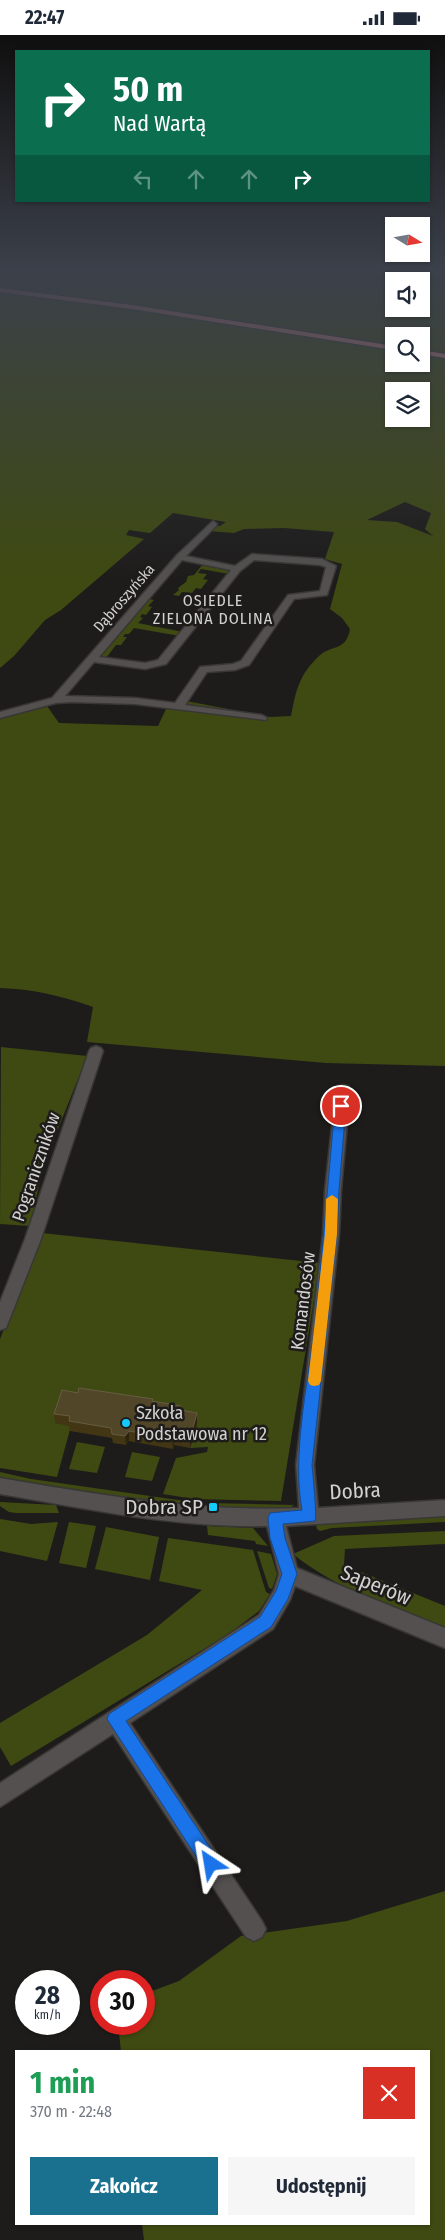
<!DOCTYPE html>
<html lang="pl">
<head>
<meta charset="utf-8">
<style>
  :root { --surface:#fff; --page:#f6f6f7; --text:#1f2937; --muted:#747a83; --accent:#1a718f }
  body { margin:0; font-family:"Fira Sans Condensed",sans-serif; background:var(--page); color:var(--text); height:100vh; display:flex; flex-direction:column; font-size:19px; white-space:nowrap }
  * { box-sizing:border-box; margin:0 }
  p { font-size:16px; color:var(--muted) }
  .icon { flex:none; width:28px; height:28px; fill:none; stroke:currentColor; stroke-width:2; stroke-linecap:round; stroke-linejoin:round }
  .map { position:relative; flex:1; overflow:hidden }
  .drawer { position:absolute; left:15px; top:2015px; width:415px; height:175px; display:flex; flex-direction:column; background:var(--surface); border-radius:0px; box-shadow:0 1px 4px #0004 }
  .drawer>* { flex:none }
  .guide { position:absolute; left:15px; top:15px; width:415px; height:152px; border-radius:0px; box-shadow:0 1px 4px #0004; background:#0b6e4f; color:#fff; overflow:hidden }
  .needle { width:32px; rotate:101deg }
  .buttons { position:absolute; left:385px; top:182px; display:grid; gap:10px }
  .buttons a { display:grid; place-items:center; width:45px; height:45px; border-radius:0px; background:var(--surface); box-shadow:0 1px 4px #0004; font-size:25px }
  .speed { position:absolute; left:15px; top:1935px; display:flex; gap:10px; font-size:25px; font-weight:700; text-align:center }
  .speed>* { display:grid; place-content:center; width:65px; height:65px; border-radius:50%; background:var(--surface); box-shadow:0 1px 4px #0004; line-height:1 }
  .speed small { font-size:12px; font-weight:400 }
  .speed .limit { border:8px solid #d22; background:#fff; color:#111 }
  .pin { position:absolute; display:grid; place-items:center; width:42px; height:42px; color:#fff; margin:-21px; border:2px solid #fff; border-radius:50%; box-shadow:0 1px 5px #0007 }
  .me { position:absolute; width:55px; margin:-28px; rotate:327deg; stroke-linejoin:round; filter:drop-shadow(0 0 4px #0008) }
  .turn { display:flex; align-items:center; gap:18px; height:105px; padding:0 15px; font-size:22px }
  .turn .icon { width:65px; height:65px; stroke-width:2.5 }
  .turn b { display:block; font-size:35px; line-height:42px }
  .lanes { display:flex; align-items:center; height:48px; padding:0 15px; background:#0003; justify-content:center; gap:25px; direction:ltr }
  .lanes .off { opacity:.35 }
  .round { display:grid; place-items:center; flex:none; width:52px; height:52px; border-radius:0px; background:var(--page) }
  .overview { display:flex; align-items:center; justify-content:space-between; height:85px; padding:0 15px }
  h1 { font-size:30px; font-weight:700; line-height:38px; color:#1e9e55 }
  .action { display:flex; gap:10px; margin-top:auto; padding:10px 15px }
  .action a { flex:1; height:58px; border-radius:0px; background:var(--accent); color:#fff; font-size:20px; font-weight:700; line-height:58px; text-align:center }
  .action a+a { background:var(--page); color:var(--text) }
  .status { display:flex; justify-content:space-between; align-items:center; height:35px; padding:0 25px; background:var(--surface); direction:ltr }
  .status svg { height:14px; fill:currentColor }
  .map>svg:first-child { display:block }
  .green { fill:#3e4a11; fill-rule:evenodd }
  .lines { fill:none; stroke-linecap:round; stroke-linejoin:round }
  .minor-casing { stroke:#393736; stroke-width:3 }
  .highway-casing { stroke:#393736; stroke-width:3 }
  .minor { fill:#53504f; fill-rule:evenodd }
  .highway { fill:#d38386; fill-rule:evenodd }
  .wall { fill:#423614 }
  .shaded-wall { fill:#2d240e }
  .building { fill:#524628; stroke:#665c43 }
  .route { fill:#1a73e8; stroke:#114b97 }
  .slow { fill:#f59e0b }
  .poi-dot { fill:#13cafb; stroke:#1e1c1b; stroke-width:2 }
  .labels { text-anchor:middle; stroke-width:5; stroke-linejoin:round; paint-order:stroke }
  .far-street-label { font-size:15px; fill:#d3d1d0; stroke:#1e1c1b }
  .far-neighbourhood-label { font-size:16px; letter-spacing:1px; fill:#d3d1d0; stroke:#1e1c1b }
  .street-label { font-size:18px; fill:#d3d1d0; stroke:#1e1c1b }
  .poi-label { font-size:18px; fill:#d3d1d0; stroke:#1e1c1b; text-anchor:start }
  .near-street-label { font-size:21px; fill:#d3d1d0; stroke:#1e1c1b }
  .near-poi-label { font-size:21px; fill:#d3d1d0; stroke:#1e1c1b; text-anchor:end }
</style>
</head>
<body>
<div class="status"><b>22:47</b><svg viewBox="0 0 49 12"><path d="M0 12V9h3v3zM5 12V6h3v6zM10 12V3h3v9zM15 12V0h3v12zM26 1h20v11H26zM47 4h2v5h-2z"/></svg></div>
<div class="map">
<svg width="445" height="2205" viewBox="0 0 445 2205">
  <rect width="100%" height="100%" fill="#1e1c1b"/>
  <g class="green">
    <path d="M0 236H445V1031L326 1028 87 1007 93 972C62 961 33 954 0 953V682L47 671 59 688 158 691 166 674 186 666 270 682 291 681C296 655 299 640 319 621 332 609 346 617 350 594L342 583 330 574 342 529 325 524 334 497 284 493 244 494 234 498 208 496 214 491H220L226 487 173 478 150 498 129 495 126 500 144 504 61 575 45 585 14 621 0 633ZM394 246H421V274H394ZM394 301H421V329H394ZM394 356H421V384H394ZM405 467 431 478 425 494 433 501 397 487 367 485Z"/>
    <polygon points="203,529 229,534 230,537 229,539 201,534 198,538 207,539 203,544 208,545 201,554 196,553 192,558 182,557 179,561 173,560 179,555 178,553 186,547 188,541 194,540"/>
    <polygon points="149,564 154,565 148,571 152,572 146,580 142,579 140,582 143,583 138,588 183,597 180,601 134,593 129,599 125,599 123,602 127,602 121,610 116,610 106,623 99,622"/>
    <polygon points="1,1012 87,1021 43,1132 30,1191 0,1189"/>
    <polygon points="42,1198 320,1228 281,1466 194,1464 163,1459 176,1423 207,1417 208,1412 190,1413 197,1388 71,1391 57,1442 0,1433 0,1304"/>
    <polygon points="77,1407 105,1412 97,1438 69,1434"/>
    <polygon points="132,1417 160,1422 152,1446 125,1442"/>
    <polygon points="0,1437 31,1444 192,1467 191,1471 106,1461 0,1442"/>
    <polygon points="0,1467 56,1470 59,1478 16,1478 9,1477 0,1471"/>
    <polygon points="210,1468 294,1470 290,1473 210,1472"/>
    <polygon points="445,1481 445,1487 332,1493 320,1496 317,1494 316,1490"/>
    <polygon points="0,1484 31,1489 58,1487 47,1526 0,1516"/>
    <polygon points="69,1487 96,1491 86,1533 59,1528"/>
    <polygon points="207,1491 253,1493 268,1511 256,1509 255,1506 208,1500"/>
    <polygon points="106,1492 159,1502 150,1545 95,1534"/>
    <path d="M445 1496V1509L345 1514 344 1530 445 1571V1592C393 1571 337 1555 293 1519L334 1501Z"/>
    <polygon points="168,1503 253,1515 266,1557 270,1559 259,1576 227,1600 11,1731 0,1712 0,1688 147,1600 202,1555 159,1546"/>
    <polygon points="257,1516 271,1519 277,1539 272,1554 269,1553"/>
    <polygon points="445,1856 445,2205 144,2205 142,2189 429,2189 429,2016 121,2016 118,1989 144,1989 144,1959 179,1946 241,1901 347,1886"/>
  </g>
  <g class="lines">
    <defs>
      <g id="minor">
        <path d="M213 486 217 489 216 491 186 521 235 531 252 519 322 524 336 531 327 560 294 564 249 630 235 635 207 637 185 670 262 680 267 683 266 685 135 669 72 667 56 668 0 683V677L52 663 177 520ZM182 525 231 535 158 625 145 628 99 622ZM254 525 320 530 326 532 320 556 288 560 241 626 233 629 200 632 175 668 135 663 65 661 94 627 145 634 166 629 240 536Z"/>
        <polygon points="96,1011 101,1013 103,1016 41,1204 8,1288 6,1293 0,1295 0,1267 25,1204 89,1016 91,1013"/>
        <path d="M343 1050 348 1051 350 1055 341 1155 339 1199 314 1430 318 1473 445 1465V1481L286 1491 297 1533 445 1593V1613L295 1551 290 1565 273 1594 130 1688 262 1886 266 1894 262 1902 254 1906 246 1902 113 1699 0 1772V1748L259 1580 274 1555 279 1539 267 1491C176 1493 89 1474 0 1459V1443C101 1460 196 1477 299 1473L296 1430 323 1199 325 1155 336 1055 338 1051Z"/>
      </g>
      <g id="highway">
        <polygon points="0,253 132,270 394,311 394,315 132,274 0,257"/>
        <polygon points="421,315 445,319 445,323 421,319"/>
      </g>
    </defs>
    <use href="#minor" class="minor-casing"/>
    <use href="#highway" class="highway-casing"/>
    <use href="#minor" class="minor"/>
    <use href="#highway" class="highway"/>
  </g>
  <polygon class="wall" points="78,1358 153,1366 181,1375 197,1388 190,1413 174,1410 173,1414 129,1406 126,1410 113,1408 112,1403 70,1396 69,1391 55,1388 54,1379"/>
  <g class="shaded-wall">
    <polygon points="197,1378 197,1388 190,1413 190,1404"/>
    <polygon points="129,1396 129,1406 126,1410 125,1401"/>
    <polygon points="173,1401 174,1410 173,1414 172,1404"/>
  </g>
  <polygon class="building" points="79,1353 153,1364 152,1366 181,1371 180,1375 197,1378 190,1404 173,1401 172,1404 129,1396 125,1401 112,1399 111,1393 69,1386 70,1381 54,1379 62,1355 78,1358"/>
  <linearGradient id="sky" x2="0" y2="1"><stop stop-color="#100f0f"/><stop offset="0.43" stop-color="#3b404a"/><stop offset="1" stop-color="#3b404a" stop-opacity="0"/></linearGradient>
  <rect width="445" height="545" fill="url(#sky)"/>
  <path class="route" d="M341 1067 346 1071 339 1155 337 1199 312 1430C313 1440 317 1481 315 1486L283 1489 285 1503 297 1539 288 1564 271 1592 126 1686 217 1823 220 1829 217 1835 211 1838 205 1835 107 1684 109 1679 260 1582 276 1556 282 1539 270 1503 268 1483 270 1478 302 1475C292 1423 307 1351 314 1298 322 1222 328 1147 335 1071Z"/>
  <polygon class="slow" points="332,1160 338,1164 337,1199 321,1346 319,1350 314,1351 310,1350 308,1346 325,1199 326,1164"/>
  <g class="poi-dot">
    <circle cx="126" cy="1388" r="5"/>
    <rect x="208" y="1467" width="10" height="10" rx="2.5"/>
  </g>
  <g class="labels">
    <g class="far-street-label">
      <text transform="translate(124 563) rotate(-49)" y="5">Dąbroszyńska</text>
    </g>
    <g class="far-neighbourhood-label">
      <text x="213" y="571">OSIEDLE<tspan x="213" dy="18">ZIELONA DOLINA</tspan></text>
    </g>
    <g class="street-label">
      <text transform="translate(36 1132) rotate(-71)" y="6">Pograniczników</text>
      <text transform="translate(303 1266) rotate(-83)" y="6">Komandosów</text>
    </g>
    <g class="poi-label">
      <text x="136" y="1384">Szkoła<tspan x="136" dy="21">Podstawowa nr 12</tspan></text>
    </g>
    <g class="near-street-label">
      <text transform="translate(355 1456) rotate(-3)" y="7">Dobra</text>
      <text transform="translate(376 1550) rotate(22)" y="7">Saperów</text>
    </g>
    <g class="near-poi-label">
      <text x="203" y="1479">Dobra SP</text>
    </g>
  </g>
</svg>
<div class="buttons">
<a><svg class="needle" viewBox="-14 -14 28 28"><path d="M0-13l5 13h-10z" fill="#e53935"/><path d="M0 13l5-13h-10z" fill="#747a83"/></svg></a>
<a><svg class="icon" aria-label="sound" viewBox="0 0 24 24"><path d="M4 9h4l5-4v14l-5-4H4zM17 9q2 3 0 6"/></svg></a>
<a><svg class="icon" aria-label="search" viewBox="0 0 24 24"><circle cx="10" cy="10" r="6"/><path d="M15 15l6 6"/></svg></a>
<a><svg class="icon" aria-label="layers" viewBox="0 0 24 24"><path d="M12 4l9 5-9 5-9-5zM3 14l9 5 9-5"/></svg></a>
</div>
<div class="speed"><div>28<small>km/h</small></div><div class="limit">30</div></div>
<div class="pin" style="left:341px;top:1071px;background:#d93025"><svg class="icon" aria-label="arrive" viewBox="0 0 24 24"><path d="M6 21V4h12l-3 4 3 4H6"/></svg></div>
<svg class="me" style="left:211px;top:1829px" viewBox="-20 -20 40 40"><path d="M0-17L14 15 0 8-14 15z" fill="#1a73e8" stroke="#fff" stroke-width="4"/></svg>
<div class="guide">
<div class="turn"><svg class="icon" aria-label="right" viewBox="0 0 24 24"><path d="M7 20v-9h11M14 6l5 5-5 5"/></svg><div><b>50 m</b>Nad Wartą</div></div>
<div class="lanes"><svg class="icon off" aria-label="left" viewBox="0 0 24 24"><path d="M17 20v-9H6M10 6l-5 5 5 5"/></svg><svg class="icon off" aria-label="ahead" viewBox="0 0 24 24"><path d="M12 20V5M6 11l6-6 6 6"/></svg><svg class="icon off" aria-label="ahead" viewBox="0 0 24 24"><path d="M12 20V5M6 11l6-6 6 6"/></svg><svg class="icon" aria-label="right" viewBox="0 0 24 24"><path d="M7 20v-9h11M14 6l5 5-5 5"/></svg></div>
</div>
<section class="drawer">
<div class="overview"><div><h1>1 min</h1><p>370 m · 22:48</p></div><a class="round" style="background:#d93025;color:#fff"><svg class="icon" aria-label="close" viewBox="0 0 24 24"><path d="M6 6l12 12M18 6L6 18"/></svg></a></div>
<div class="action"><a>Zakończ</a><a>Udostępnij</a></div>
</section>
</div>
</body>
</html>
